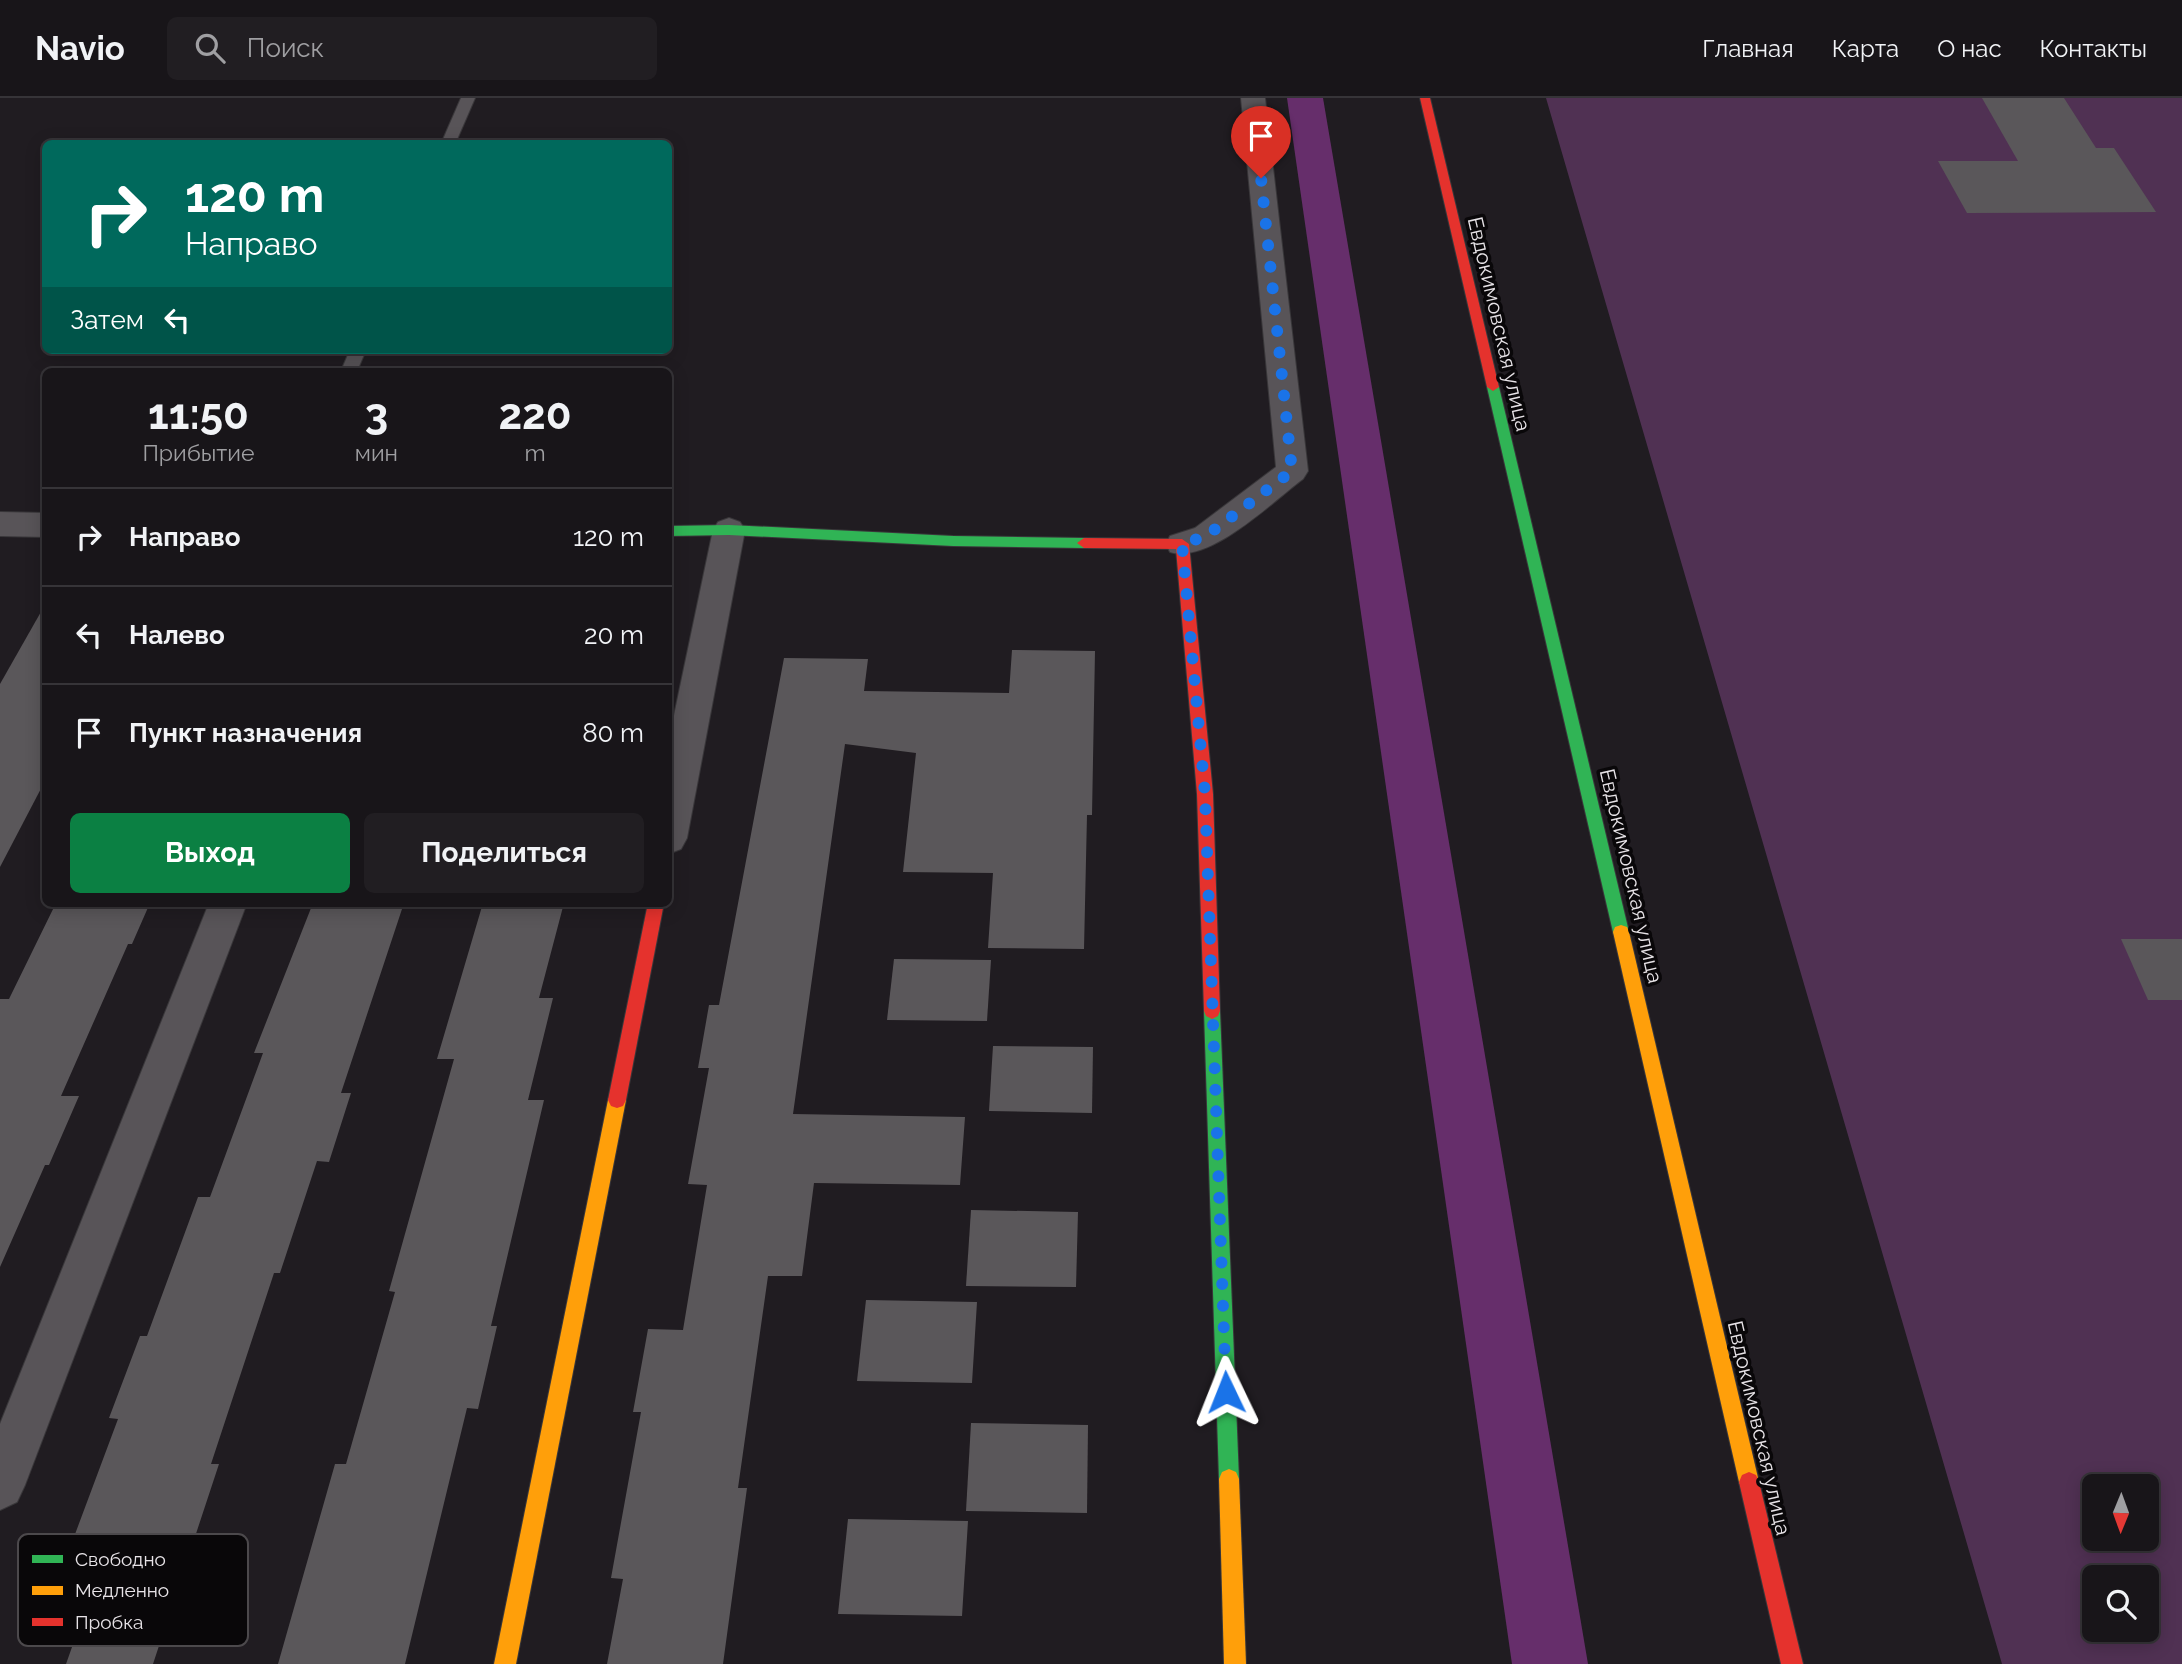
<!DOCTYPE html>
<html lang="ru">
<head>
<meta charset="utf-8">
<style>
  :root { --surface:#181519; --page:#211e22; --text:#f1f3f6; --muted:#9f9fa2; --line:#363438; --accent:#0b8043 }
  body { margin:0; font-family:Raleway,sans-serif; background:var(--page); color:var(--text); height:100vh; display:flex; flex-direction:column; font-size:26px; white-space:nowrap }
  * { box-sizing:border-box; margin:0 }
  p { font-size:23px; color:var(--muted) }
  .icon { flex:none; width:38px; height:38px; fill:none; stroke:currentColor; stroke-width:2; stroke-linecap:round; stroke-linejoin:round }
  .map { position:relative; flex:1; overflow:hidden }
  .drawer { position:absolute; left:42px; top:270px; width:630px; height:539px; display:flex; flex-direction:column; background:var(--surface); border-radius:10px; box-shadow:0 4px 18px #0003,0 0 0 2px var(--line) }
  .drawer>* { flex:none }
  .guide { position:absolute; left:42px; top:42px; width:630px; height:214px; border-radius:10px; box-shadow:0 4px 18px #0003,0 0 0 2px var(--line); background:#00695c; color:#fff; overflow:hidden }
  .needle { width:46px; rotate:181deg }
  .tools { position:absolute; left:2082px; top:1376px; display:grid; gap:14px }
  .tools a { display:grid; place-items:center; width:77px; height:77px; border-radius:10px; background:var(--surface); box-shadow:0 4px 18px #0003,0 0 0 2px var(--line); font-size:35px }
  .pin { position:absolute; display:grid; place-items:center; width:60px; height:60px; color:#fff; margin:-72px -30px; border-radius:50% 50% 50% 0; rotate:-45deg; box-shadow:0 0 7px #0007 }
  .pin .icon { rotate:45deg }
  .me { position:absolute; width:77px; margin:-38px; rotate:358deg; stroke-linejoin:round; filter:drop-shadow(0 0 5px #0008) }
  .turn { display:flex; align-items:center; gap:24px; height:147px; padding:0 28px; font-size:32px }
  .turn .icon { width:91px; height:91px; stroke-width:2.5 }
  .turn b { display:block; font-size:49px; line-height:60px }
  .then { display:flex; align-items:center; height:66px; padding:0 28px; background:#0003; gap:14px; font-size:26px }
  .eta { display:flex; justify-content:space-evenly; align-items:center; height:119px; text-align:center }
  .eta b { font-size:42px; font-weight:700; line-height:49px }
  .button { display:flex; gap:14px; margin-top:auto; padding:14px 28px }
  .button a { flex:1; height:80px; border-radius:10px; background:var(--accent); color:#fff; font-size:28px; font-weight:700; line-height:80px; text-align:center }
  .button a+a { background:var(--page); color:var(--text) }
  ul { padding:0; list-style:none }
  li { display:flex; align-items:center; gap:21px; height:98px; padding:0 28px; border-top:2px solid var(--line) }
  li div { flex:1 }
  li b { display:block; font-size:26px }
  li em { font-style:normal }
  header { display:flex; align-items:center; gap:42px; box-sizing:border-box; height:98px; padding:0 35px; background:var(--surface); border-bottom:2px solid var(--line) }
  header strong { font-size:33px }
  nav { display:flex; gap:38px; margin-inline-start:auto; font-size:24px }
  .search { width:490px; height:63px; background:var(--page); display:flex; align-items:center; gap:18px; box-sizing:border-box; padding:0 24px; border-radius:10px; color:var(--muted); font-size:26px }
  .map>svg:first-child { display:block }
  .green { fill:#503153; fill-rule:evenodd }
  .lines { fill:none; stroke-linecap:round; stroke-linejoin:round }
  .canal { fill:#662e6b; fill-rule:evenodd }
  .building { fill:#5a575a }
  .lane-casing { stroke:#39373a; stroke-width:2 }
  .street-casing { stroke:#39373a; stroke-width:2 }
  .fast-casing { stroke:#39373a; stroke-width:2 }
  .slow-casing { stroke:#39373a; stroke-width:2 }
  .jam-casing { stroke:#39373a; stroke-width:2 }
  .lane { fill:#585458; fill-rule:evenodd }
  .street { fill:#585458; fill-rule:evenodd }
  .fast { fill:#30b455; fill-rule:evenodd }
  .slow { fill:#ff9f0a; fill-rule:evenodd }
  .jam { fill:#e5322d; fill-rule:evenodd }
  .route { stroke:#1a73e8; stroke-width:12; stroke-dasharray:0 21.6 }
  .labels { text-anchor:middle; stroke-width:7; stroke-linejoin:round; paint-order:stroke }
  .street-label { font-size:21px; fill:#e7e3e7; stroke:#090709 }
  .key { fill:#090709; stroke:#4c494c; stroke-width:2 }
  .key-label { font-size:19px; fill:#e7e3e7 }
</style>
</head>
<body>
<header>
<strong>Navio</strong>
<div class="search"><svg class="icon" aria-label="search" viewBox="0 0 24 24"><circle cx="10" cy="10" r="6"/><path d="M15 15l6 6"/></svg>Поиск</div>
<nav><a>Главная</a><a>Карта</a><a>О нас</a><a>Контакты</a></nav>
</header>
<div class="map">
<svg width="2182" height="1566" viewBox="0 0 2182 1566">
  <rect width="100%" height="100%" fill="#201c21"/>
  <path class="green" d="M1546 0H2182V1566H2002ZM2095 1388H2147V1440H2095ZM2095 1479H2147V1531H2095Z"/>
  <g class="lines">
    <polygon class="canal" points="1287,0 1323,0 1588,1566 1512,1566"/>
  </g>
  <g class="building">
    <polygon points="1982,0 2064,0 2096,50 2114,50 2156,114 1967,115 1938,63 2018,63"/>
    <polygon points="46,505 46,681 0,769 0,586"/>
    <polygon points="1012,552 1095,553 1092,717 1087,717 1084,851 988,850 993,775 903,774 916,655 845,646 793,1016 965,1019 960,1087 814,1085 802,1178 768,1178 738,1390 747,1390 723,1566 607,1566 623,1481 611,1480 641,1314 633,1314 648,1231 683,1232 707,1087 688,1086 709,970 698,970 709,907 719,907 784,560 868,561 864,593 1009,595"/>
    <polygon points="56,805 150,805 132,846 128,846 61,998 79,998 49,1067 45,1067 0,1169 0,901 9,901"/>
    <polygon points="313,805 404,805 341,995 351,995 329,1064 317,1063 280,1175 274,1175 211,1366 219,1366 153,1566 66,1566 105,1456 68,1455 118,1321 109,1320 140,1238 147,1238 198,1099 210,1099 263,955 254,955"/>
    <polygon points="483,805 564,805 539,900 553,900 528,1002 544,1002 491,1228 497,1228 478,1311 467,1310 405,1566 278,1566 335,1366 346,1366 395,1194 389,1193 454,961 437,961"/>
    <polygon points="2121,841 2182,841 2182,902 2148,902"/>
    <polygon points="894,861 991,862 987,923 887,922"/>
    <polygon points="993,948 1093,949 1092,1015 989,1013"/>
    <polygon points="971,1112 1078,1114 1076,1189 966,1188"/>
    <polygon points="866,1202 977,1204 972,1285 857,1283"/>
    <polygon points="971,1325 1088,1327 1087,1415 966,1413"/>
    <polygon points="848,1421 968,1423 962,1518 838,1516"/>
  </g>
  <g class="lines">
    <defs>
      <g id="lane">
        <polygon points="461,0 475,0 455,46 441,46"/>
        <polygon points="350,252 366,252 357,273 341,273"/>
      </g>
      <g id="street">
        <path d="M1241 0H1265L1308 373 1303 381C1272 404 1210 466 1170 454L1166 446 1170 438 1195 430 1276 369Z"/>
        <polygon points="0,414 46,415 46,439 0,438"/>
        <polygon points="729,420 740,424 745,432 687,740 681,751 668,756 668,646 713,432 718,424"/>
        <polygon points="209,805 247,805 25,1387 17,1404 0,1412 0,1326"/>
      </g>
      <g id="fast">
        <polygon points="1493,285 1499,289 1629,834 1627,839 1621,841 1615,839 1613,834 1487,289"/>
        <polygon points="729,427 953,438 1084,440 1091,445 1084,450 953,448 729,437 668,438 668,428"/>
        <polygon points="1212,905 1218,908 1220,913 1239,1381 1236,1388 1229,1391 1222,1388 1219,1381 1204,913 1206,908"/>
      </g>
      <g id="slow">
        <polygon points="1621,827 1627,829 1629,834 1759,1384 1756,1391 1749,1394 1742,1391 1739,1384 1613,834 1615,829"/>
        <polygon points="617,994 623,996 626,1002 516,1566 494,1566 608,1002 611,996"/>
        <polygon points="1229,1371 1236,1374 1239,1381 1246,1566 1224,1566 1219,1381 1222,1374"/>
      </g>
      <g id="jam">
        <polygon points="1420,0 1430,0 1499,289 1493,293 1487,289"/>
        <polygon points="1084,440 1182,441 1189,446 1213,696 1220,913 1218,918 1212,921 1206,918 1204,913 1197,696 1176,451 1084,450 1077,445"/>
        <polygon points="648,805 664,805 626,1002 623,1008 617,1010 611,1008 608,1002"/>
        <polygon points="1749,1374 1756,1377 1759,1384 1803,1566 1781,1566 1739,1384 1742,1377"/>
      </g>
    </defs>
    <use href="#lane" class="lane-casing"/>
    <use href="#street" class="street-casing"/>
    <use href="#fast" class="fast-casing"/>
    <use href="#slow" class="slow-casing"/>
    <use href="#jam" class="jam-casing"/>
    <use href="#lane" class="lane"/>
    <use href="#street" class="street"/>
    <use href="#fast" class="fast"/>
    <use href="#slow" class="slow"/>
    <use href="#jam" class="jam"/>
  </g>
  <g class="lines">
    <polyline class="route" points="1226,1294 1205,696 1182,446 1206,438 1292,373 1261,80"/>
  </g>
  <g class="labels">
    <g class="street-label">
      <text transform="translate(1499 226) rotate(77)" y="7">Евдокимовская улица</text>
      <text transform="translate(1631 778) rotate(77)" y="7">Евдокимовская улица</text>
      <text transform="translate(1759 1330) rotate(77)" y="7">Евдокимовская улица</text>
    </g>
  </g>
  <rect x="18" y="1436" width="230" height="112" rx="10" class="key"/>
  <rect x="32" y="1457" width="31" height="8" fill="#30b455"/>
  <rect x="32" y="1488" width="31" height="9" fill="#ff9f0a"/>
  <rect x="32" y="1520" width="31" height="8" fill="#e5322d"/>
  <g class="key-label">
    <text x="75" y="1468">Свободно</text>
    <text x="75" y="1499">Медленно</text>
    <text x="75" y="1531">Пробка</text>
  </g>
</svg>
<div class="tools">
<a><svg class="needle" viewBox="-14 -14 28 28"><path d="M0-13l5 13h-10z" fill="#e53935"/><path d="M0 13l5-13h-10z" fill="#9f9fa2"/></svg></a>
<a><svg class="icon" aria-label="search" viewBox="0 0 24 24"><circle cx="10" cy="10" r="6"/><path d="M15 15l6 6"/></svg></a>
</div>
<div class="pin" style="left:1261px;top:80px;background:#d93025"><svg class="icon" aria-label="arrive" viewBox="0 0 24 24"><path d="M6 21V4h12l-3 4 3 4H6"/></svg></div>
<svg class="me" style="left:1226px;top:1294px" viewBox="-20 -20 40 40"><path d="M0-17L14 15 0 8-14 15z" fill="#1a73e8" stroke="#fff" stroke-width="4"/></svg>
<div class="guide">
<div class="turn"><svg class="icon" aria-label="right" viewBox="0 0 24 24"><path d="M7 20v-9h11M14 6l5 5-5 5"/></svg><div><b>120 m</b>Направо</div></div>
<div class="then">Затем<svg class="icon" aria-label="left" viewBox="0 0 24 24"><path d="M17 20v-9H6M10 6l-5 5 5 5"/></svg></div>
</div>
<section class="drawer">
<div class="eta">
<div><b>11:50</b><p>Прибытие</p></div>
<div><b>3</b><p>мин</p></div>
<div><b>220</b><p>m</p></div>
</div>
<ul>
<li><svg class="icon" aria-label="right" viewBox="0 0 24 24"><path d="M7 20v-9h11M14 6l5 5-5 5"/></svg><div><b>Направо</b></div><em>120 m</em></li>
<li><svg class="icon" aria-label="left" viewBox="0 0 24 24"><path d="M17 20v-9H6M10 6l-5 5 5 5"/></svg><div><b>Налево</b></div><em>20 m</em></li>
<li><svg class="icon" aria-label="arrive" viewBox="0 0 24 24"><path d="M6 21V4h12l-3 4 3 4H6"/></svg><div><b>Пункт назначения</b></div><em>80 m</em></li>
</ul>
<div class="button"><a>Выход</a><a>Поделиться</a></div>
</section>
</div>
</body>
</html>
